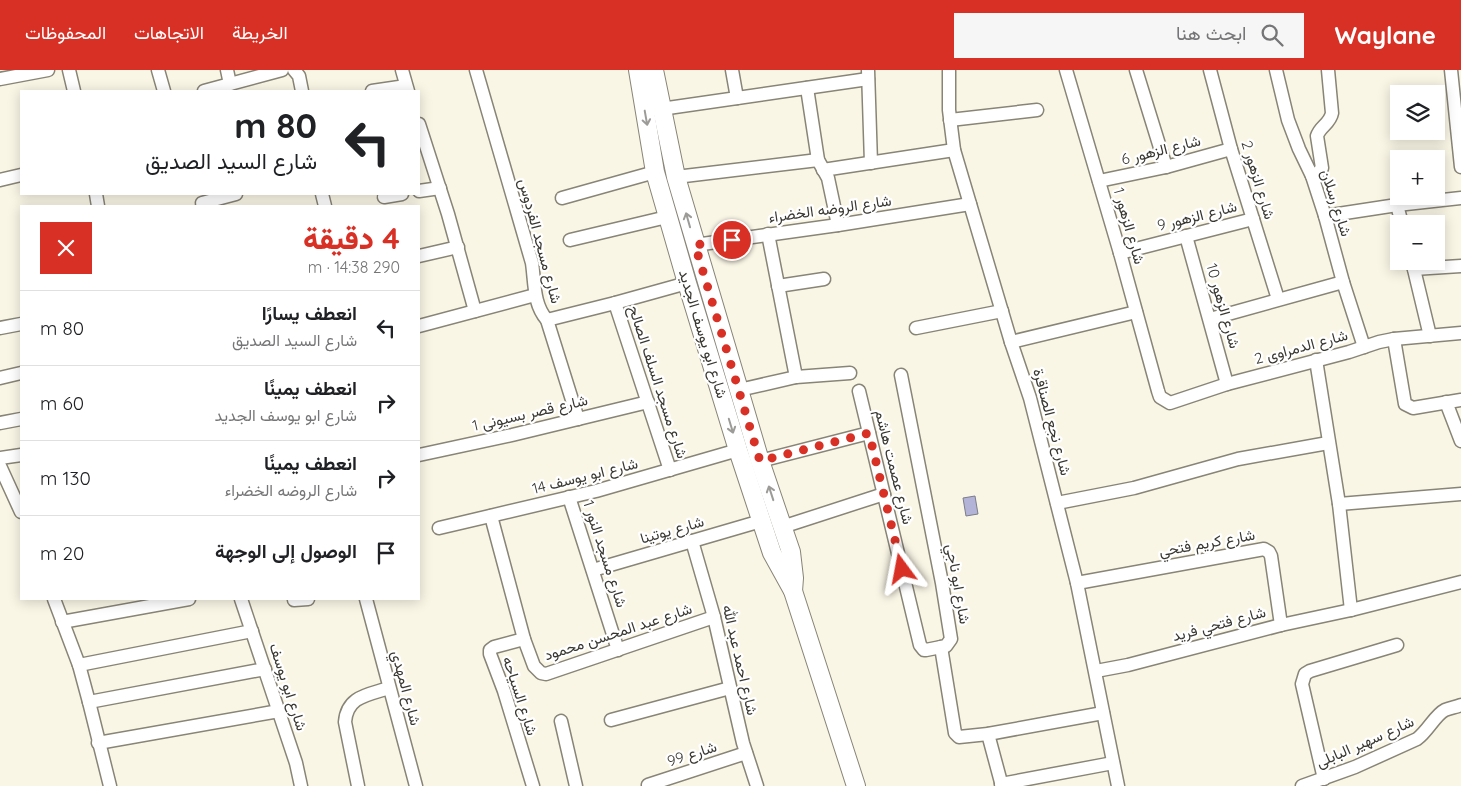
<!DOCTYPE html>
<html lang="ar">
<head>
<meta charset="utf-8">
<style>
  :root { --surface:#fff; --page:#f6f6f6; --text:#202124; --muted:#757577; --line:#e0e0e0; --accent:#d93025 }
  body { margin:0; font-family:Quicksand,Vazirmatn,sans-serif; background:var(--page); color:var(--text); direction:rtl; height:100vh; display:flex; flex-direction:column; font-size:19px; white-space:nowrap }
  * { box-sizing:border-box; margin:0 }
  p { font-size:16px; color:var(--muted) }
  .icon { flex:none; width:28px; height:28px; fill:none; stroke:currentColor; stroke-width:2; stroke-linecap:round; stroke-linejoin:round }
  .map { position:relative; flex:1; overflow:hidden; direction:ltr }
  .details { position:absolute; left:20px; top:135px; width:400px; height:395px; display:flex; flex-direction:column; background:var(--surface); border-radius:0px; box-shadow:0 2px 12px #0003; direction:rtl }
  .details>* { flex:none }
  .guide { position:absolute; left:20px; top:20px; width:400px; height:105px; border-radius:0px; box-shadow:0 2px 12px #0003; direction:rtl; background:#fff; color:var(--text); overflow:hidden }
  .fabs { position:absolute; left:1390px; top:15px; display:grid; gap:10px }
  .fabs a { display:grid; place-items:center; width:55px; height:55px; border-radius:0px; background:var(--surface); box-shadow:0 2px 12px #0003; font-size:25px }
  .pin { position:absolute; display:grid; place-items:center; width:42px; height:42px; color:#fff; margin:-21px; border:2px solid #fff; border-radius:50%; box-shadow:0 1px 5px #0007 }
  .me { position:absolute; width:55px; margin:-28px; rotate:347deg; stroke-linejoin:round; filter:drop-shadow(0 0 4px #0008) }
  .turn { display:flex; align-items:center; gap:18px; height:105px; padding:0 20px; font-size:22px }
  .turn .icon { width:65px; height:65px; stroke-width:2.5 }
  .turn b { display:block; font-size:35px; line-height:42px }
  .round { display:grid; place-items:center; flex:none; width:52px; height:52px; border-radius:0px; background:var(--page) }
  .headline { display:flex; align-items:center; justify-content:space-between; height:85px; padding:0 20px }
  h1 { font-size:30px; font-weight:800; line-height:38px; color:var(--accent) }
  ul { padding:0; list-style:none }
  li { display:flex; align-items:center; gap:15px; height:75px; padding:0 20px; border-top:1px solid var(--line) }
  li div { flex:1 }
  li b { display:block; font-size:19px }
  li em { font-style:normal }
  header { display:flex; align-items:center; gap:30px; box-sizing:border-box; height:70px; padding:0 25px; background:var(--accent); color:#fff }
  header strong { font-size:24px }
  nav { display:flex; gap:28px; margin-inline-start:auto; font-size:18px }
  .search { width:350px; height:45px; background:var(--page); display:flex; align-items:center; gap:12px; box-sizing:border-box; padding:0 18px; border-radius:0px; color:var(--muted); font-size:19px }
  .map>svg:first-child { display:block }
  .building { fill:#b3b3d7; stroke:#7c7c8a }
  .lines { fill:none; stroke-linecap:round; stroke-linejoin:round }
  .street-casing { stroke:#888476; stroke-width:15 }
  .secondary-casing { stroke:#888476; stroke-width:20 }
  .street { stroke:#fff; stroke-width:12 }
  .secondary { stroke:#fff; stroke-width:18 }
  .oneway { stroke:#9c9b98 }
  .route { stroke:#d93025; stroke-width:9; stroke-dasharray:0 16.2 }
  .labels { text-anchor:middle; stroke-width:4.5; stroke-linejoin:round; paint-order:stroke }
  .street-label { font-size:15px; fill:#393731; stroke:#fff }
</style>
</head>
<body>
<header>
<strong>Waylane</strong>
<div class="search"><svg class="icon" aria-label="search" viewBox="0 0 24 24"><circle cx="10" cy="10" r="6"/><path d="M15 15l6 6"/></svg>ابحث هنا</div>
<nav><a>الخريطة</a><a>الاتجاهات</a><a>المحفوظات</a></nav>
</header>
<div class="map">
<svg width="1461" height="716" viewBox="0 0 1461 716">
  <rect width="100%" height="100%" fill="#faf6e6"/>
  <polygon class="building" points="975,426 978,444 966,446 963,428"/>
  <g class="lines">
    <defs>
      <g id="street">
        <polyline points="69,0 74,21"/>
        <polyline points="158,0 164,21"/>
        <polyline points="227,0 230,14"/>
        <polyline points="294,0 299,6 302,21"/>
        <polyline points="402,0 408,21"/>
        <path d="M476 0 532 193C535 213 533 234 547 250L578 349"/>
        <polyline points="732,0 737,28"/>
        <polyline points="868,0 871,93"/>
        <polyline points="949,0 949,40 954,80 1011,272 1030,328 1077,513 1118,716"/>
        <polyline points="1066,0 1120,183 1158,321 1160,327 1170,333 1227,314 1349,282 1379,272 1394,269 1461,263"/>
        <polyline points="1136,0 1166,97"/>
        <polyline points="1210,0 1231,79 1278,229"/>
        <polyline points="1276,0 1288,50 1299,79 1312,106 1325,146 1343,212 1364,277"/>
        <polyline points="1451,0 1461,97"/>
        <polyline points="0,9 48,0"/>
        <polyline points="807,18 818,90 828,108 838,155"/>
        <polyline points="204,21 282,0"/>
        <polyline points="372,21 406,16"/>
        <polyline points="661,39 868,9"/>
        <polyline points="950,50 1037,40"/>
        <polyline points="419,54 448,144 475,241"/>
        <polyline points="823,100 954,80"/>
        <path d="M1312 106 1316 105 1322 98 1317 66C1320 56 1330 54 1332 43L1328 0"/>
        <polyline points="676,107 818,90"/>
        <polyline points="0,110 21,105"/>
        <polyline points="1099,111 1166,97 1231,79"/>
        <polyline points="419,121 440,118"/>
        <polyline points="96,124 98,136"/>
        <polyline points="322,124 325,136"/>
        <polyline points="384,127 402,124"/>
        <polyline points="562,128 655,102"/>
        <polyline points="202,133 236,124"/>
        <polyline points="1397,135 1402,154"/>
        <polyline points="1325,146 1397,135 1461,128"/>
        <polyline points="768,164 796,307"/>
        <polyline points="1186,166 1227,314"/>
        <polyline points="570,170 667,147"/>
        <polyline points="695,175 838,155 970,134"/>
        <polyline points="1120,183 1253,149"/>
        <polyline points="419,186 458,177"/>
        <polyline points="1412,191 1430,266"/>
        <polyline points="1414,199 1461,196"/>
        <polyline points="778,216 824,209"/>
        <polyline points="615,233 670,400"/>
        <polyline points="1210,249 1343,212"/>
        <polyline points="547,250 615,233 687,213"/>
        <polyline points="419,256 535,225"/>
        <polyline points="0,258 21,254"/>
        <polyline points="916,258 1002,241"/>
        <polyline points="1394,269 1405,334 1413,338 1461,330"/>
        <polyline points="1011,272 1136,242"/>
        <polyline points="1316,290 1339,434 1351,540"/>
        <polyline points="0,308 21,303"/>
        <polyline points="739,320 796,307 850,303"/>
        <polyline points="859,321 920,575 924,580 926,580 946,576 951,569 942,513 901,305"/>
        <polyline points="1446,332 1461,371"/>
        <polyline points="0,353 21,349"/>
        <polyline points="419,385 512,365 648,332"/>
        <polyline points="0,388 21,385"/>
        <polyline points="760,391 869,363"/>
        <polyline points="0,396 21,442"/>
        <polyline points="569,427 618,580"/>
        <polyline points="1057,433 1134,418 1238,389 1328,373"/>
        <polyline points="1339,434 1461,424"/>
        <polyline points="491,446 524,569 534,596 541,603 546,604 714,547"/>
        <polyline points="782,457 884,424"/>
        <polyline points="439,458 596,421 738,380"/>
        <polyline points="692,471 714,547 743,673 757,716"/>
        <polyline points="593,500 761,451"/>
        <polyline points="1077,513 1264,479 1269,482 1271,486 1281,555"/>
        <polyline points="54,529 79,595 89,632 110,716"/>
        <polyline points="241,529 296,693 301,716"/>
        <polyline points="366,529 416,716"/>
        <polyline points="294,530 308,529"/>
        <polyline points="62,552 189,529"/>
        <polyline points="524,569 494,577 490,580 490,584 504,621 533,716"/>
        <polyline points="941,577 955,663 959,667 988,664 1103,643"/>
        <polyline points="79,595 252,561"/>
        <polyline points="1096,601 1128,595 1281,555 1351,540 1461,512"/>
        <polyline points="89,632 265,599"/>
        <polyline points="611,650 730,618"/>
        <polyline points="561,651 576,716"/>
        <polyline points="988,664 1002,716"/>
        <polyline points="98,673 279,641"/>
        <polyline points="1324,709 1302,614 1305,604 1310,601 1397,575"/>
        <polyline points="1001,714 1113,693"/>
        <polyline points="648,715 746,683"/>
        <path d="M358 716 345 652C347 626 368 625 389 618"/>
        <path d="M1302 716 1355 697 1417 669C1428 661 1435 645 1445 640 1450 638 1456 637 1461 635"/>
      </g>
      <g id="secondary">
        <polyline points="638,0 655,102 687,213 738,380 772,483 793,521 856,716"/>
        <polyline points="654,0 676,107 760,391 791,482 794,508 793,521"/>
      </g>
    </defs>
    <use href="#street" class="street-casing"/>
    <use href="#secondary" class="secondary-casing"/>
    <use href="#street" class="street"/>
    <use href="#secondary" class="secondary"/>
  </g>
  <defs><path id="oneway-shaft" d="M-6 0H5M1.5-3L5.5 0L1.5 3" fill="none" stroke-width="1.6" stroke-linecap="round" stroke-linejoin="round" transform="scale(1.25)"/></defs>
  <g class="oneway">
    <use href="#oneway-shaft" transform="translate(646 48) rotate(80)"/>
    <use href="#oneway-shaft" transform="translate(688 150) rotate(-106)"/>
    <use href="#oneway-shaft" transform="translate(731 356) rotate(73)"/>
    <use href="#oneway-shaft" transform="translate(771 423) rotate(-108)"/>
  </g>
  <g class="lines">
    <polyline class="route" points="732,170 695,175 760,391 869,363 902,499"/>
  </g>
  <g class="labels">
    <g class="street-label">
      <text transform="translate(1161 80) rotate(-14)" y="5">شارع الزهور 6</text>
      <text transform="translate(1258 110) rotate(73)" y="5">شارع الزهور 2</text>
      <text transform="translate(1336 133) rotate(72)" y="5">شارع رسلان</text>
      <text transform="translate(830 139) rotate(-8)" y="5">شارع الروضه الخضراء</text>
      <text transform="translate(1197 146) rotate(-14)" y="5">شارع الزهور 9</text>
      <text transform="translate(1129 156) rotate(74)" y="5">شارع الزهور 1</text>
      <text transform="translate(540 171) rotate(75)" y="5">شارع مسجد الفردوس</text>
      <text transform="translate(1223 236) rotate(74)" y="5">شارع الزهور 10</text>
      <text transform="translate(703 264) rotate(73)" y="5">شارع ابو يوسف الجديد</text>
      <text transform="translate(1301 277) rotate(-15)" y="5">شارع الدمراوى 2</text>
      <text transform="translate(658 312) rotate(72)" y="5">شارع مسجد السلف الصالح</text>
      <text transform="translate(530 343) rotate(-13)" y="5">شارع قصر بسيونى 1</text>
      <text transform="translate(1052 352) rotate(75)" y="5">شارع نجع الصناقرة</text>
      <text transform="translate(894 397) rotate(76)" y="5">شارع عصمت هاشم</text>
      <text transform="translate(585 406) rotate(-14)" y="5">شارع ابو يوسف 14</text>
      <text transform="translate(672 460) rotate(-16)" y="5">شارع يوتينا</text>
      <text transform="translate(1207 473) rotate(-10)" y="5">شارع كريم فتحي</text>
      <text transform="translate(605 484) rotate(72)" y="5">شارع مسجد النور 1</text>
      <text transform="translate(958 514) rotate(80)" y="5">شارع ابو ناجي</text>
      <text transform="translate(1219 554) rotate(-15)" y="5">شارع فتحي فريد</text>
      <text transform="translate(618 562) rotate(-18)" y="5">شارع عبد المحسن محمود</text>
      <text transform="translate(740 590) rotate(77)" y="5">شارع احمد عبد الله</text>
      <text transform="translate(288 617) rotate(72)" y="5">شارع ابو يوسف</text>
      <text transform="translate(406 618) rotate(75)" y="5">شارع المهدي</text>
      <text transform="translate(520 626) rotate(72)" y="5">شارع السياحه</text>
      <text transform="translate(1365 672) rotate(-24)" y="5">شارع سهير البابلى</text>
      <text transform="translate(692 684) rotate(-18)" y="5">شارع 99</text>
    </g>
  </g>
</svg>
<div class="fabs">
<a><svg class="icon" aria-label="layers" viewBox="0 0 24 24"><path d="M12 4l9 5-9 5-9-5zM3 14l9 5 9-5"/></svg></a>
<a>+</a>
<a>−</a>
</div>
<div class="pin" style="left:732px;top:170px;background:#d93025"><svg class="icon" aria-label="arrive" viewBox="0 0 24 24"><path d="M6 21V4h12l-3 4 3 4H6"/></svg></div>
<svg class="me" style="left:902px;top:499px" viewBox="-20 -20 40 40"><path d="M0-17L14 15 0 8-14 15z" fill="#d93025" stroke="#fff" stroke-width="4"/></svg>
<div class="guide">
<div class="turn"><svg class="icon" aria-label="left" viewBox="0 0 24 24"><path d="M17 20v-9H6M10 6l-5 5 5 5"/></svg><div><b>80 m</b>شارع السيد الصديق</div></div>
</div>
<section class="details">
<div class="headline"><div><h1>4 دقيقة</h1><p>290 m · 14:38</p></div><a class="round" style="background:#d93025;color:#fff"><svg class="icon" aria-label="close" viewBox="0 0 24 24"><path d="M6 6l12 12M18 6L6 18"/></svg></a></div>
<ul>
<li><svg class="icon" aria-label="left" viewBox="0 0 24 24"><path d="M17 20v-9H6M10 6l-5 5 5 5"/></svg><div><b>انعطف يسارًا</b><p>شارع السيد الصديق</p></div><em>80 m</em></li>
<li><svg class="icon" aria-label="right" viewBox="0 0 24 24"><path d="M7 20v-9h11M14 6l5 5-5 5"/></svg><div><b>انعطف يمينًا</b><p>شارع ابو يوسف الجديد</p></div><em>60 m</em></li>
<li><svg class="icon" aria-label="right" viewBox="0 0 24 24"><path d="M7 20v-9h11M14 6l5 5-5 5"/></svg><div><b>انعطف يمينًا</b><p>شارع الروضه الخضراء</p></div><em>130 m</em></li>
<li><svg class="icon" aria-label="arrive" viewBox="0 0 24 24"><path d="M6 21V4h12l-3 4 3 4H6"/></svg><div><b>الوصول إلى الوجهة</b></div><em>20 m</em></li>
</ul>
</section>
</div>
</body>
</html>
